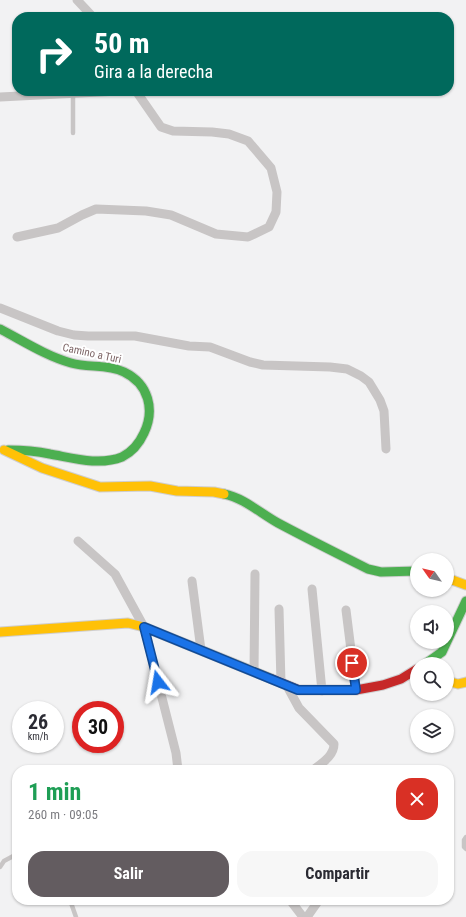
<!DOCTYPE html>
<html lang="es">
<head>
<meta charset="utf-8">
<style>
  :root { --surface:#fff; --page:#f7f7f7; --text:#2b2b33; --muted:#7c7c81; --accent:#635c60 }
  body { margin:0; font-family:"Roboto Condensed",sans-serif; background:var(--page); color:var(--text); height:100vh; display:flex; flex-direction:column; font-size:15px; white-space:nowrap }
  * { box-sizing:border-box; margin:0 }
  p { font-size:13px; color:var(--muted) }
  .icon { flex:none; width:22px; height:22px; fill:none; stroke:currentColor; stroke-width:2; stroke-linecap:round; stroke-linejoin:round }
  .map { position:relative; flex:1; overflow:hidden }
  .sheet { position:absolute; left:12px; top:765px; width:442px; height:140px; display:flex; flex-direction:column; background:var(--surface); border-radius:16px; box-shadow:0 1px 3px #0004 }
  .sheet>* { flex:none }
  .guide { position:absolute; left:12px; top:12px; width:442px; height:84px; border-radius:16px; box-shadow:0 1px 3px #0004; background:#00695c; color:#fff; overflow:hidden }
  .needle { width:26px; rotate:304deg }
  .buttons { position:absolute; left:410px; top:553px; display:grid; gap:8px }
  .buttons a { display:grid; place-items:center; width:44px; height:44px; border-radius:50%; background:var(--surface); box-shadow:0 1px 3px #0004; font-size:20px }
  .speed { position:absolute; left:12px; top:701px; display:flex; gap:8px; font-size:20px; font-weight:700; text-align:center }
  .speed>* { display:grid; place-content:center; width:52px; height:52px; border-radius:50%; background:var(--surface); box-shadow:0 1px 3px #0004; line-height:1 }
  .speed small { font-size:10px; font-weight:400 }
  .speed .limit { border:6px solid #d22; background:#fff; color:#111 }
  .pin { position:absolute; display:grid; place-items:center; width:34px; height:34px; color:#fff; margin:-17px; border:2px solid #fff; border-radius:50%; box-shadow:0 1px 4px #0007 }
  .me { position:absolute; width:44px; margin:-22px; rotate:346deg; stroke-linejoin:round; filter:drop-shadow(0 0 3px #0008) }
  .turn { display:flex; align-items:center; gap:14px; height:84px; padding:0 16px; font-size:18px }
  .turn .icon { width:52px; height:52px; stroke-width:2.5 }
  .turn b { display:block; font-size:28px; line-height:34px }
  .round { display:grid; place-items:center; flex:none; width:42px; height:42px; border-radius:16px; background:var(--page) }
  .head { display:flex; align-items:center; justify-content:space-between; height:68px; padding:0 16px }
  h1 { font-size:24px; font-weight:700; line-height:30px; color:#1e9e55 }
  .primary-button { display:flex; gap:8px; margin-top:auto; padding:8px 16px }
  .primary-button a { flex:1; height:46px; border-radius:16px; background:var(--accent); color:#fff; font-size:16px; font-weight:700; line-height:46px; text-align:center }
  .primary-button a+a { background:var(--page); color:var(--text) }
  .map>svg:first-child { display:block }
  .lines { fill:none; stroke-linecap:round; stroke-linejoin:round }
  .fast-casing { stroke:#cfcecf; stroke-width:11 }
  .slow-casing { stroke:#cfcecf; stroke-width:11 }
  .jam-casing { stroke:#cfcecf; stroke-width:11 }
  .lane { stroke:#c8c5c5; stroke-width:4.5 }
  .street { stroke:#c8c5c5; stroke-width:9 }
  .fast { stroke:#4caf50; stroke-width:9 }
  .slow { stroke:#ffc107; stroke-width:9 }
  .jam { stroke:#c62828; stroke-width:9 }
  .route-casing { stroke:#114b97; stroke-width:10 }
  .route { stroke:#1a73e8; stroke-width:7 }
  .labels { text-anchor:middle; stroke-width:4; stroke-linejoin:round; paint-order:stroke }
  .street-label { font-size:11px; fill:#7e6667; stroke:#fff }
</style>
</head>
<body>
<div class="map">
<svg width="466" height="917" viewBox="0 0 466 917">
  <rect width="100%" height="100%" fill="#f2f2f3"/>
  <g class="lines">
    <defs>
      <g id="fast">
        <path d="M0 329C23 341 46 356 71 363 88 368 108 364 124 372 149 384 155 410 144 433 139 444 132 452 122 457 99 466 73 458 50 454 36 451 22 450 8 450"/>
        <path d="M224 494C244 498 260 513 278 523 308 539 338 554 368 569L381 572 417 571"/>
        <polyline points="425,664 442,652 466,601"/>
      </g>
      <g id="slow">
        <polyline points="4,450 42,468 100,487 150,486 177,491 214,492 224,494"/>
        <polyline points="447,578 466,585"/>
        <polyline points="0,632 128,623 144,627 272,679"/>
        <polyline points="447,681 458,684 466,682"/>
      </g>
      <polyline id="jam" points="272,679 299,690 356,690 383,685 401,679 417,669"/>
    </defs>
    <use href="#fast" class="fast-casing"/>
    <use href="#slow" class="slow-casing"/>
    <use href="#jam" class="jam-casing"/>
    <g class="lane">
      <polyline points="73,133 73,94"/>
      <polyline points="466,837 464,840 464,847 466,849"/>
      <polyline points="0,867 4,861 17,854"/>
      <polyline points="70,900 76,917"/>
    </g>
    <g class="street">
      <polyline points="77,0 93,17"/>
      <polyline points="0,97 119,91"/>
      <polyline points="17,237 58,228 82,215 96,209 146,211 171,215 216,234 248,237 269,227 276,212 277,192 271,168 248,141 229,134 212,132 173,131 161,127 136,91"/>
      <polyline points="0,308 58,331 74,335 88,336 135,336 189,346 210,347 250,362 263,365 330,367 347,369 361,376 369,382 380,400 384,411 386,449"/>
      <polyline points="78,541 115,574 144,627 176,753 178,770"/>
      <polyline points="192,581 201,650"/>
      <polyline points="312,589 322,691"/>
      <polyline points="279,609 281,683"/>
      <polyline points="346,610 356,690"/>
      <polyline points="254,672 255,574"/>
      <path d="M287 686 299 708 334 744C334 756 322 763 313 770"/>
      <polyline points="290,900 303,917"/>
      <polyline points="307,917 319,900"/>
    </g>
    <use href="#fast" class="fast"/>
    <use href="#slow" class="slow"/>
    <use href="#jam" class="jam"/>
  </g>
  <g class="lines">
    <defs>
      <polyline id="route" points="158,682 144,627 298,690 356,690 352,663"/>
    </defs>
    <use href="#route" class="route-casing"/>
    <use href="#route" class="route"/>
  </g>
  <g class="labels">
    <g class="street-label">
      <text transform="translate(92 353) rotate(12)" y="4">Camino a Turi</text>
    </g>
  </g>
</svg>
<div class="buttons">
<a><svg class="needle" viewBox="-14 -14 28 28"><path d="M0-13l5 13h-10z" fill="#e53935"/><path d="M0 13l5-13h-10z" fill="#7c7c81"/></svg></a>
<a><svg class="icon" aria-label="sound" viewBox="0 0 24 24"><path d="M4 9h4l5-4v14l-5-4H4zM17 9q2 3 0 6"/></svg></a>
<a><svg class="icon" aria-label="search" viewBox="0 0 24 24"><circle cx="10" cy="10" r="6"/><path d="M15 15l6 6"/></svg></a>
<a><svg class="icon" aria-label="layers" viewBox="0 0 24 24"><path d="M12 4l9 5-9 5-9-5zM3 14l9 5 9-5"/></svg></a>
</div>
<div class="speed"><div>26<small>km/h</small></div><div class="limit">30</div></div>
<div class="pin" style="left:352px;top:663px;background:#d93025"><svg class="icon" aria-label="arrive" viewBox="0 0 24 24"><path d="M6 21V4h12l-3 4 3 4H6"/></svg></div>
<svg class="me" style="left:158px;top:682px" viewBox="-20 -20 40 40"><path d="M0-17L14 15 0 8-14 15z" fill="#1a73e8" stroke="#fff" stroke-width="4"/></svg>
<div class="guide">
<div class="turn"><svg class="icon" aria-label="right" viewBox="0 0 24 24"><path d="M7 20v-9h11M14 6l5 5-5 5"/></svg><div><b>50 m</b>Gira a la derecha</div></div>
</div>
<section class="sheet">
<div class="head"><div><h1>1 min</h1><p>260 m · 09:05</p></div><a class="round" style="background:#d93025;color:#fff"><svg class="icon" aria-label="close" viewBox="0 0 24 24"><path d="M6 6l12 12M18 6L6 18"/></svg></a></div>
<div class="primary-button"><a>Salir</a><a>Compartir</a></div>
</section>
</div>
</body>
</html>
